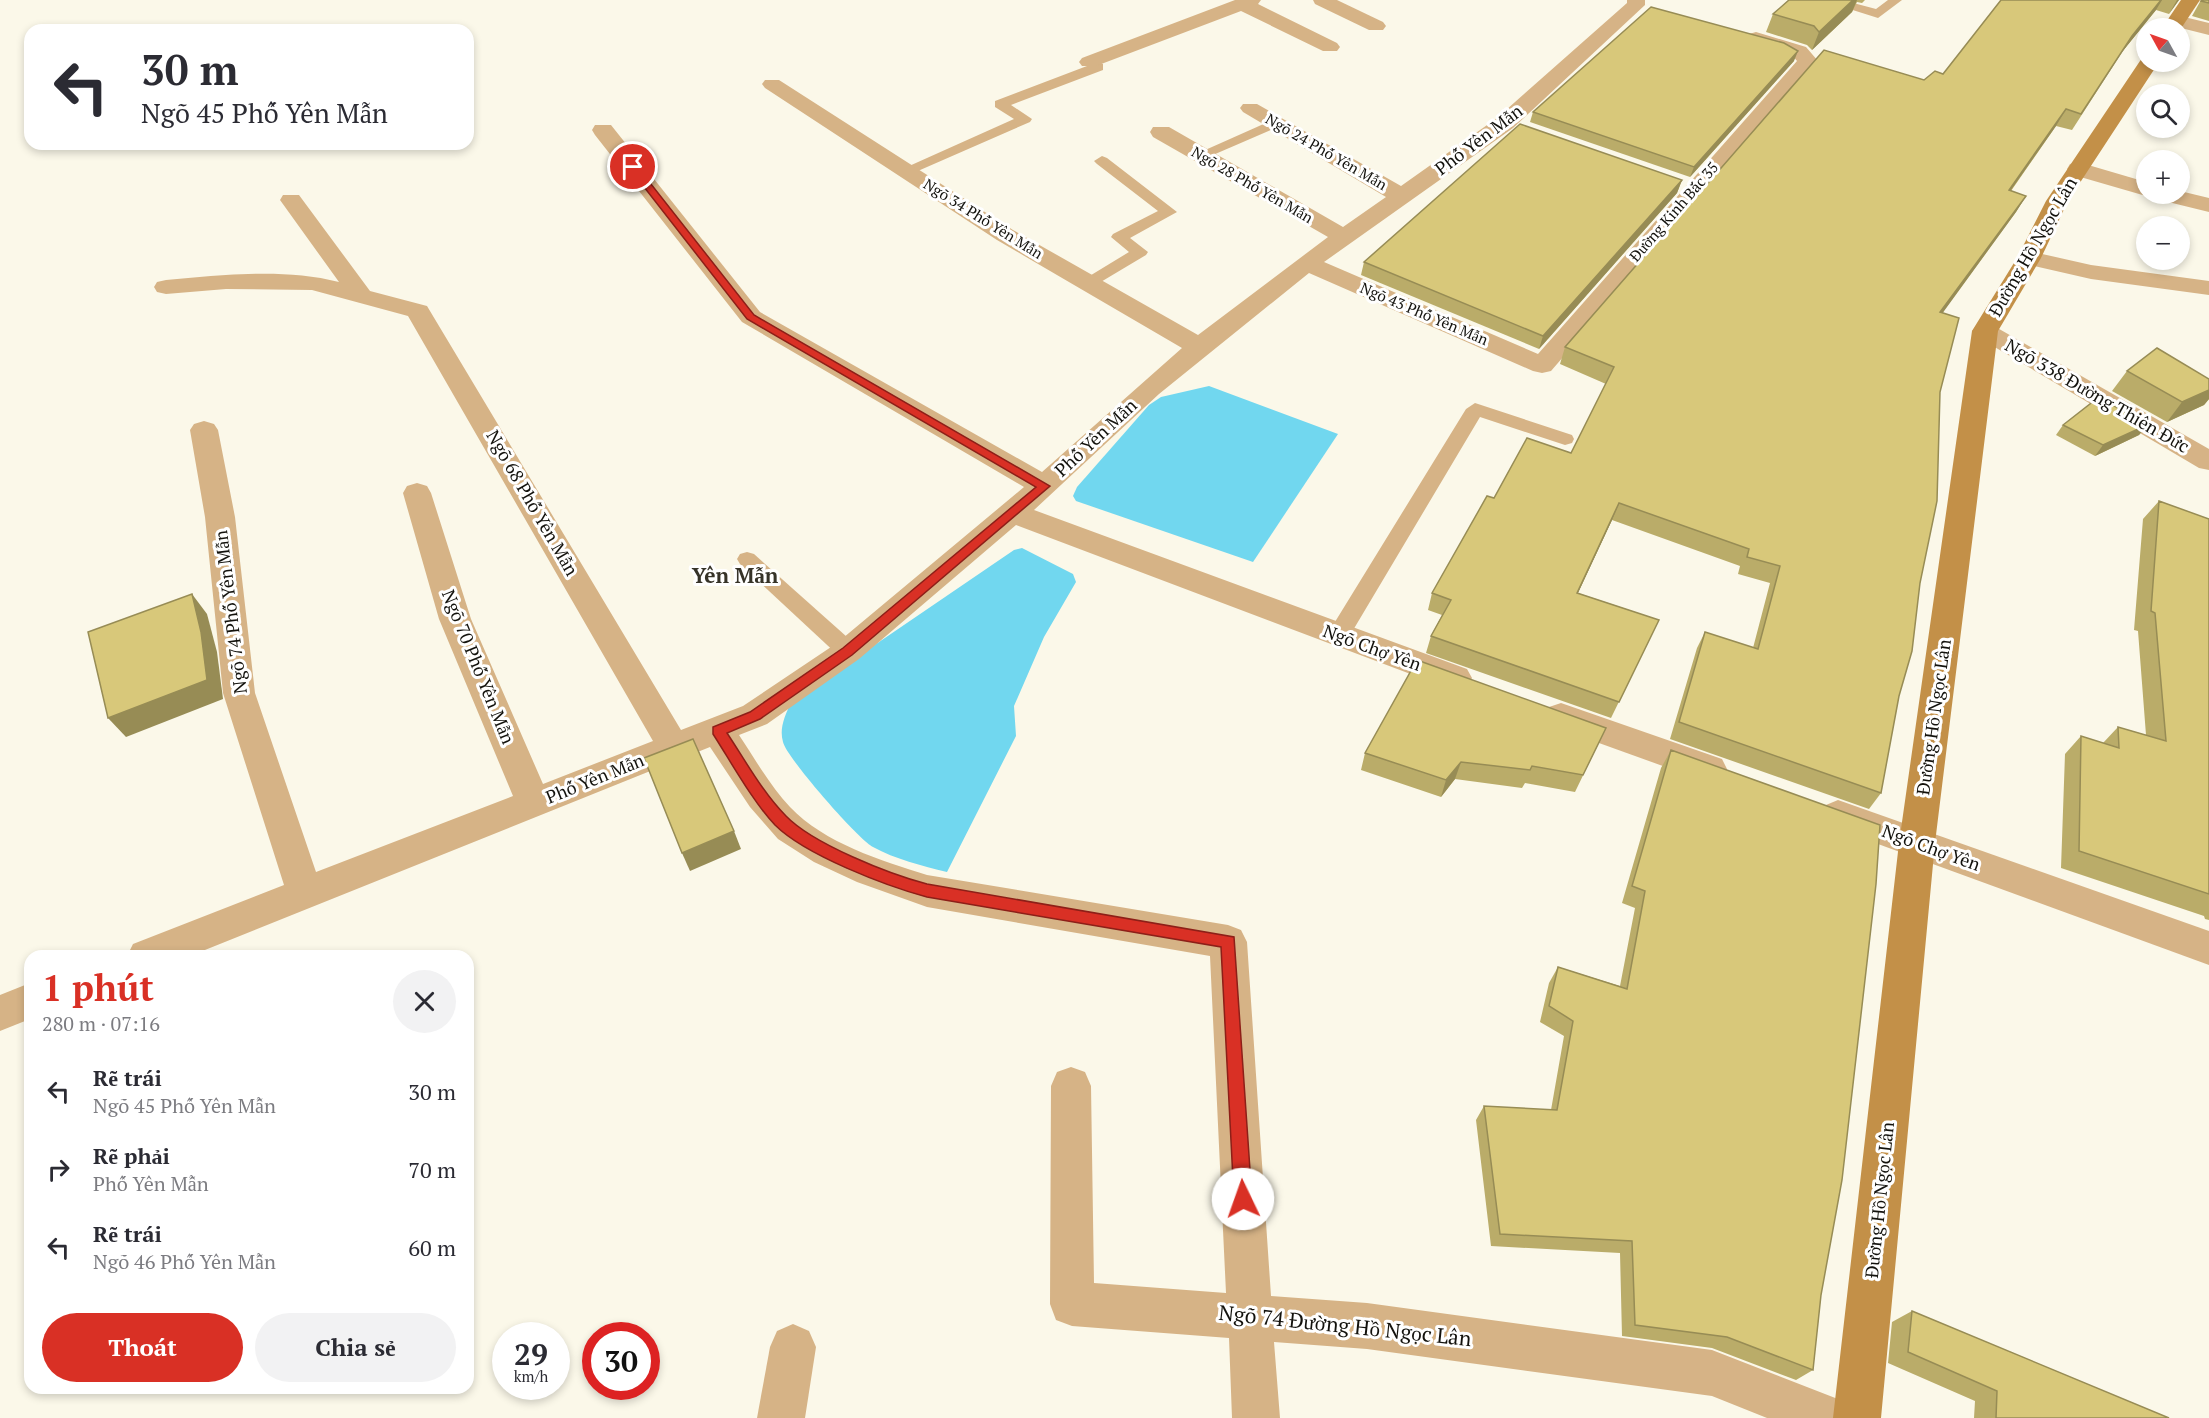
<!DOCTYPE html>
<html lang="vi">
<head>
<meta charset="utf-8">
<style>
  :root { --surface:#fff; --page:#f2f2f3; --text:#2b2b33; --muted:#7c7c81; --accent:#d93025 }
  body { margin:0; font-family:"PT Serif",serif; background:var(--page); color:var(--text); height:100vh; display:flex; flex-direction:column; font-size:22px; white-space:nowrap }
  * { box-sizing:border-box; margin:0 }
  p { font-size:20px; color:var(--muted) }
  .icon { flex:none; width:33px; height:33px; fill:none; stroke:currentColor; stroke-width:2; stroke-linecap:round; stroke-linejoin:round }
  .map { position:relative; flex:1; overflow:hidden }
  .side { position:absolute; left:24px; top:950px; width:450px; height:444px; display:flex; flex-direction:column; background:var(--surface); border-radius:18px; box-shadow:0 3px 9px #0003 }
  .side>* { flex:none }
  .banner { position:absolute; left:24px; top:24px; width:450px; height:126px; border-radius:18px; box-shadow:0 3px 9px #0003; background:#fff; color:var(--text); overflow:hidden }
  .needle { width:39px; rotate:310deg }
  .buttons { position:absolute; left:2136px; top:18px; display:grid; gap:12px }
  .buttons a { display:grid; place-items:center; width:54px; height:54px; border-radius:50%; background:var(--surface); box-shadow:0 3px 9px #0003; font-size:30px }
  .speed { position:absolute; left:492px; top:1322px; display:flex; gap:12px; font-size:30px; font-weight:700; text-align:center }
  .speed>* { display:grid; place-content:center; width:78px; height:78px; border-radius:50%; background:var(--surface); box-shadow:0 3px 9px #0003; line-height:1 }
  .speed small { font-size:15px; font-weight:400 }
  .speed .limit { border:9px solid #d22; background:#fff; color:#111 }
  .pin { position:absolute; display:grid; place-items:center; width:51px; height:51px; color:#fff; margin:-26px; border:3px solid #fff; border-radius:50%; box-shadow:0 2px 6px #0007 }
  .me { position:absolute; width:66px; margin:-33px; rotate:357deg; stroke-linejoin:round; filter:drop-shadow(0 0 4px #0008) }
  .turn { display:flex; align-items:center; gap:21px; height:126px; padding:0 18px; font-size:27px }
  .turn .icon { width:78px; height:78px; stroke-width:2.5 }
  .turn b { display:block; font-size:42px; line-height:51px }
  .round { display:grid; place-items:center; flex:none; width:63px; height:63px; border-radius:32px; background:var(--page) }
  .headline { display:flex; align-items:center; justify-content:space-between; height:102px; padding:0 18px }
  h1 { font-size:36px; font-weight:800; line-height:45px; color:var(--accent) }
  .action { display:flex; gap:12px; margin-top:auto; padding:12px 18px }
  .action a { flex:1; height:69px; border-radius:36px; background:var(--accent); color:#fff; font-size:24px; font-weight:800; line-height:69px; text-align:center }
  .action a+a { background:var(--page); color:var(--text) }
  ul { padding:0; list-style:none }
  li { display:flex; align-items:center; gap:18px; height:78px; padding:0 18px }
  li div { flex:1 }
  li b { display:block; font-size:22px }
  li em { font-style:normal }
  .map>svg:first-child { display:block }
  .water { fill:#71d7ef }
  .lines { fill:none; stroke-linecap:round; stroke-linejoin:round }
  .lane { fill:#d6b386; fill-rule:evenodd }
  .street { fill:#d6b386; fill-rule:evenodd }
  .secondary { fill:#c39048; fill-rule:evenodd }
  .wall { fill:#baac69 }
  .shaded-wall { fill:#978c55 }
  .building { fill:#d8c87a; stroke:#978c55; stroke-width:1.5 }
  .route { fill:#d93025; stroke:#8d1f18; stroke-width:1.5 }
  .labels { text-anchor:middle; stroke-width:6; stroke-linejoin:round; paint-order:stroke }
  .far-street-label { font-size:15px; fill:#13120d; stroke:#fff }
  .street-label { font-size:18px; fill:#13120d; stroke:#fff }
  .quarter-label { font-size:21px; font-weight:bold; fill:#363328; stroke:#fff }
  .near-street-label { font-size:21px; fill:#13120d; stroke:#fff }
</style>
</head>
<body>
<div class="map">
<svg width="2209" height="1418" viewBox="0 0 2209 1418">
  <rect width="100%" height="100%" fill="#fbf8e9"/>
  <g class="water">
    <polygon points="1209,386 1338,434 1253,562 1076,501 1073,496 1077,487 1149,405 1161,397"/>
    <path d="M1022 548 1073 574 1076 582 1044 637 1014 706 1016 736 947 872C922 866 895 859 873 847 858 839 786 757 783 742 779 728 785 716 791 702L1014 550Z"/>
  </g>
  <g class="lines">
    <g class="lane">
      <polygon points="1821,0 1842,0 1876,9 1888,0 1902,0 1878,18"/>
      <polygon points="1089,58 1103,64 1103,70 1011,105 1032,119 1030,122 911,174 901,174 898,171 1014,119 995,107 995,101 1087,66 1082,62"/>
      <polygon points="1275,119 1280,120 1282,123 1280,126 1206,158 1201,159 1194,155"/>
      <polygon points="1102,156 1107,158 1177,212 1130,238 1148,252 1146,255 1089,289 1083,288 1081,284 1083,280 1129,252 1111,237 1113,234 1158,211 1097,164 1094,161"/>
      <polygon points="1475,403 1572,435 1574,439 1572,443 1565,445 1480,417 1346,642 1338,644 1330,642 1327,636 1330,630 1466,409"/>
      <polygon points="747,552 754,554 856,645 859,651 856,657 848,659 840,657 740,564 737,559 740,554"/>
    </g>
    <g class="street">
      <polygon points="1235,0 1261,0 1258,4 1337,43 1340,47 1337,51 1323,51 1241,11 1096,66 1082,66 1079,62 1082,58"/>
      <polygon points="1313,0 1337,0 1383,22 1386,26 1383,30 1369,30 1315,4"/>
      <path d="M1627 0H1645V5L1513 128 1324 262 1538 354 1797 61 1792 55 1749 42 1746 38 1749 34 1756 32 1806 47 1818 61 1815 65 1551 371 1542 373 1533 371 1309 273 1159 394 1034 510 1467 669 1472 678 1467 687 1456 690 1445 687 1016 525 859 659 767 724 739 735C755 759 770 786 790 807 824 843 882 861 927 875L1228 925 1241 930 1247 942 1271 1296 1367 1303 1712 1350 1843 1401 1850 1418H1767L1712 1396 1367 1349 1274 1342 1280 1418H1232L1229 1338 1072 1326 1056 1320 1050 1304 1051 1086 1057 1072 1071 1067 1085 1072 1091 1086 1094 1283 1226 1293 1210 956 927 907 857 882 814 862 778 839 750 807 710 747 190 956H127L133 944 284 885 223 693 205 517 190 430 194 424 204 421 214 424 218 430 235 517 255 693 316 872 513 796 439 619 403 493 407 486 417 483 427 486 431 493 471 619 543 784 653 741 408 316 312 290 226 289 166 294 157 292 154 287 157 282 166 280C223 275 284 268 339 282L280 200 283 195H299L370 291 427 306 681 730 743 706 837 643 1024 487 742 322 595 135 592 130 595 125H611L760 312 1042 472 1182 348 997 240 765 88 762 84 765 80H779L1013 230 1198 335 1328 237 1153 137 1150 132 1153 127H1169L1343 227 1386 197 1243 112 1240 108 1243 104H1257L1401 186 1497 118 1627 3Z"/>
      <polygon points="2176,15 2209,23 2209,35 2169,25 2166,21"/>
      <polygon points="2078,162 2146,182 2146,194 2180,194 2180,191 2209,198 2209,212 2156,199 2153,194 2146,196 2070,174 2067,169 2070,164"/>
      <polygon points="2029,251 2091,265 2209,281 2209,295 2091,279 2021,263 2017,258 2021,253"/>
      <polygon points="1985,323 1994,326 2209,449 2209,470 2199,468 1976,336 1972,331 1976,326"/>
      <polygon points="1561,703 1722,759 1727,769 1722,779 1710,783 1549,725 1544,716 1549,707"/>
      <polygon points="1838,800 2209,931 2209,965 1826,825 1820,815 1826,805"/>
      <polygon points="30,983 30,1019 0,1031 0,995"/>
      <polygon points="793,1324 809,1331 816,1347 805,1418 757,1418 770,1347 777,1331"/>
    </g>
    <g class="secondary">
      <polygon points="2181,0 2200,0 2180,30 2162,28"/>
      <polygon points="2146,57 2146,62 2159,62 2068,201 2041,258 1998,331 1935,843 1881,1418 1833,1418 1899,843 1972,331 2017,258 2046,201 2142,58"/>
    </g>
  </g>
  <g class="wall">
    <polygon points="1789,0 1865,0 1862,3 1857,2 1852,12 1812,50 1807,45 1766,32 1773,14"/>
    <polygon points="2001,0 2179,0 2169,14 2156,10 2122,52 2072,130 2056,126 2011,191 2026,196 2016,212 1942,313 1940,392 1920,583 1881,793 1869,809 1670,739 1697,648 1705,632 1753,648 1770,583 1738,574 1740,566 1612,520 1578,593 1659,620 1611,718 1426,653 1431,636 1442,615 1428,610 1432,593 1494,498 1571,453 1606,384 1560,364 1565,347 1924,80 1943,74"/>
    <polygon points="2201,0 2209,0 2209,21 2192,16"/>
    <polygon points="1794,61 1690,177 1530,122 1533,112"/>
    <polygon points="1682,180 1677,193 1539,349 1361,275 1364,262"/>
    <polygon points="2127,371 2209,379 2209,399 2204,405 2167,422 2112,391"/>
    <polygon points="2063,425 2147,425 2139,435 2095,456 2056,435"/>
    <polygon points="2159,501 2209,519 2209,920 2205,919 2204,916 2061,868 2065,754 2081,736 2103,743 2118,727 2146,735 2138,631 2134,630 2143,519"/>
    <polygon points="1606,728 1575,792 1525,783 1522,788 1455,779 1441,797 1361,770 1365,753"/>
    <polygon points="1671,750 1821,1295 1813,1370 1796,1380 1712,1348 1622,1336 1620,1253 1491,1246 1476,1120 1484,1106 1551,1110 1564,1036 1540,1022 1549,983 1558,967 1620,986 1635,908 1622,903 1661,768"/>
    <polygon points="1912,1311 2169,1418 1974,1418 1975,1401 1888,1363 1892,1322"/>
  </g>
  <g class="shaded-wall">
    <polygon points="1853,0 1857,0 1852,12 1812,50 1819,32"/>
    <polygon points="2161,0 2162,0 2156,10 2122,52 2072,130 2132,36"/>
    <polygon points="2177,0 2179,0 2169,14"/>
    <polygon points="1798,51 1794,61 1690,177 1694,167"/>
    <polygon points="2066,109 2056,126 1999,207 2009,190"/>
    <polygon points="1682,180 1677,193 1539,349 1543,336"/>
    <polygon points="2026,196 2016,212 1931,329 1940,312"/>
    <polygon points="2209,390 2209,399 2204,405 2167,422 2182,402"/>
    <polygon points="2147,425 2139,435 2095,456 2103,445"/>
    <polygon points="1619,503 1612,520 1570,610 1577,593"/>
    <polygon points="192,594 207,614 217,652 223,699 126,737 108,718"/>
    <polygon points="1461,762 1455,779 1441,797 1446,780"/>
    <polygon points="734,831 741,849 690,871 682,853"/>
  </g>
  <g class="building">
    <polygon points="1789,0 1853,0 1819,32 1814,26 1773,14"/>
    <polygon points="2001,0 2161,0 2132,36 2081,114 2066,109 2009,190 2026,196 1940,312 1959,318 1940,392 1937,501 1920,583 1912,651 1899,696 1881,793 1679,722 1705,632 1758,649 1780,566 1747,557 1749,549 1619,503 1577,593 1659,620 1619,702 1431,636 1451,600 1432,593 1487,496 1494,498 1527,438 1571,453 1614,367 1565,347 1824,50 1924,80 1935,71 1943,74"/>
    <polygon points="2202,0 2209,0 2209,3 2201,1"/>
    <polygon points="1651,7 1784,43 1798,51 1694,167 1533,112"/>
    <polygon points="1520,124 1682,180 1543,336 1364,262"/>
    <polygon points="2157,348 2209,379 2209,390 2182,402 2127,371"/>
    <polygon points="2099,397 2147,425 2103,445 2063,425"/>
    <polygon points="2159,501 2209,519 2209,894 2079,851 2081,736 2119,748 2118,727 2166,741 2155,613 2151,611"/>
    <polygon points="192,594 201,632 207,680 108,718 88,632"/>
    <polygon points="1417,660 1606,728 1583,775 1532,766 1530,770 1461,762 1446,780 1365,753"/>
    <polygon points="693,739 734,831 682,853 644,758"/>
    <polygon points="1671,750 1880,825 1876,884 1842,1180 1821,1295 1813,1370 1727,1337 1635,1325 1632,1241 1500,1234 1484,1106 1557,1110 1573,1021 1549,1006 1558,967 1627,989 1645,891 1632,886"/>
    <polygon points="1912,1311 2169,1418 1996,1418 1997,1391 1908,1352"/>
  </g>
  <path class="route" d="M630 165H636L754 315 1050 486 852 655 760 719 727 733C745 760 763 793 786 816 813 844 889 874 927 884L1234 937 1252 1199 1249 1205 1243 1208 1236 1205 1234 1199 1221 947 927 897C886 886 805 855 775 825 753 802 731 762 713 734V727L750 712 843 648 1036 487 747 319 630 169Z"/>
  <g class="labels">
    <g class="far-street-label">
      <text transform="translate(1326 152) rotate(30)" y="5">Ngõ 24 Phố Yên Mẫn</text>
      <text transform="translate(1252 185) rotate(30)" y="5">Ngõ 28 Phố Yên Mẫn</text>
      <text transform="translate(1674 212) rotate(-49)" y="5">Đường Kinh Bắc 35</text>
      <text transform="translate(983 219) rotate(32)" y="5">Ngõ 34 Phố Yên Mẫn</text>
      <text transform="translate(1424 314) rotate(23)" y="5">Ngõ 43 Phố Yên Mẫn</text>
    </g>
    <g class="street-label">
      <text transform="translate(1479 140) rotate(-37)" y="6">Phố Yên Mẫn</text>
      <text transform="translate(2033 247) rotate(-60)" y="6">Đường Hồ Ngọc Lân</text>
      <text transform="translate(2097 396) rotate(30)" y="6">Ngõ 338 Đường Thiên Đức</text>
      <text transform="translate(1096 438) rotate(-43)" y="6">Phố Yên Mẫn</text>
      <text transform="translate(532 503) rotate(60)" y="6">Ngõ 68 Phố Yên Mẫn</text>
      <text transform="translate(231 612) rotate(-97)" y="6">Ngõ 74 Phố Yên Mẫn</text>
      <text transform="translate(1372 648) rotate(20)" y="6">Ngõ Chợ Yên</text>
      <text transform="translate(478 667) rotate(68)" y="6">Ngõ 70 Phố Yên Mẫn</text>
      <text transform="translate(1934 717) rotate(-82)" y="6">Đường Hồ Ngọc Lân</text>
      <text transform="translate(595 779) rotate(-22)" y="6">Phố Yên Mẫn</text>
      <text transform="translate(1931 848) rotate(20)" y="6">Ngõ Chợ Yên</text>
      <text transform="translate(1880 1200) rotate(-84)" y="6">Đường Hồ Ngọc Lân</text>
    </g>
    <g class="quarter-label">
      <text x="735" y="583">Yên Mẫn</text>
    </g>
    <g class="near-street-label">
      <text transform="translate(1345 1326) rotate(6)" y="7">Ngõ 74 Đường Hồ Ngọc Lân</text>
    </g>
  </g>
</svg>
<div class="buttons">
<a><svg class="needle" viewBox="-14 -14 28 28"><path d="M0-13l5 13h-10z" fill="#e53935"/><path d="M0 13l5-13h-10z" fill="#7c7c81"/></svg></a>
<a><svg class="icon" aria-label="search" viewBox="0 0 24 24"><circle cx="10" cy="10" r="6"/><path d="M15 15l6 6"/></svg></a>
<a>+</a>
<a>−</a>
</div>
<div class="speed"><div>29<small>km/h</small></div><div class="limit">30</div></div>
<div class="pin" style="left:633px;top:167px;background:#d93025"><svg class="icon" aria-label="arrive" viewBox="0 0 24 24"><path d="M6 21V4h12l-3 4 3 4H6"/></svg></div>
<svg class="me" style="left:1243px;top:1199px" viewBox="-20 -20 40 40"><circle r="19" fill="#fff"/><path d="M0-13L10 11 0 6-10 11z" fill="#d93025"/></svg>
<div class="banner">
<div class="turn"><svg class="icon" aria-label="left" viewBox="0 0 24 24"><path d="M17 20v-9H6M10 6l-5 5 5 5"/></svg><div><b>30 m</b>Ngõ 45 Phố Yên Mẫn</div></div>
</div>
<section class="side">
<div class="headline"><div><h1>1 phút</h1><p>280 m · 07:16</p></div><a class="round"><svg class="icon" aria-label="close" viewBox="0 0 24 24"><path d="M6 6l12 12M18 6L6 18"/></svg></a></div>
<ul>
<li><svg class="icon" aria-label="left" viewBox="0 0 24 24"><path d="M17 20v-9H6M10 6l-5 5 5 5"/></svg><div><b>Rẽ trái</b><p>Ngõ 45 Phố Yên Mẫn</p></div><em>30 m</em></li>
<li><svg class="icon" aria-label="right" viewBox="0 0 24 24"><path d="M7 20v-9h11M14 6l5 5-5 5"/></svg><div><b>Rẽ phải</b><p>Phố Yên Mẫn</p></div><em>70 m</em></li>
<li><svg class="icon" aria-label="left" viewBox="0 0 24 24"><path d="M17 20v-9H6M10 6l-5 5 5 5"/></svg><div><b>Rẽ trái</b><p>Ngõ 46 Phố Yên Mẫn</p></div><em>60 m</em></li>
</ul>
<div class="action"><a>Thoát</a><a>Chia sẻ</a></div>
</section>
</div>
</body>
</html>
